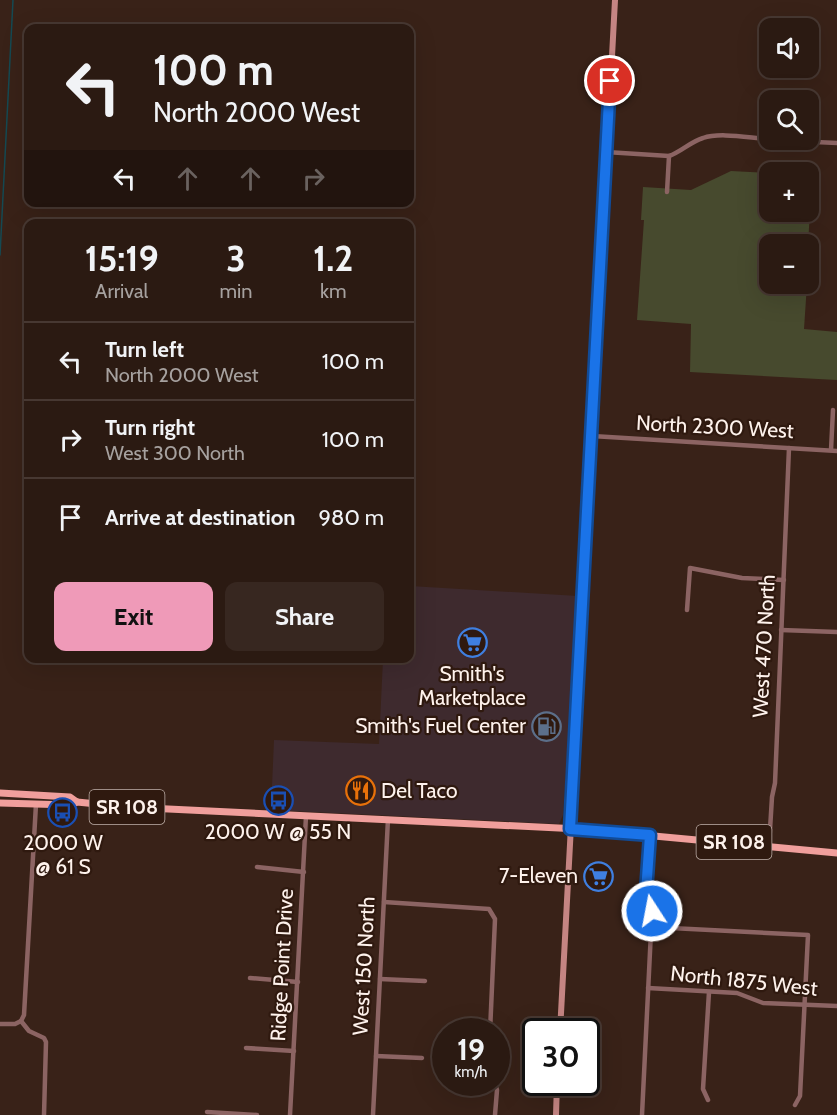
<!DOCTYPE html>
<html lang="en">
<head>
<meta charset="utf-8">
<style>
  :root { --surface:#2b1a12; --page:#372720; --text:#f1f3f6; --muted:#a6a19f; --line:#473832; --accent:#ef9ab8 }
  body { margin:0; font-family:Cabin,sans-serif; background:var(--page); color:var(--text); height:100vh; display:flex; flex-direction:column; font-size:22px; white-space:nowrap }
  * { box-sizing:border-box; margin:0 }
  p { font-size:20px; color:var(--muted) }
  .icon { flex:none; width:33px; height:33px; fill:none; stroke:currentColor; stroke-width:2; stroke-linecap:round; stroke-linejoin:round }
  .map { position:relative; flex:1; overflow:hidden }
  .drawer { position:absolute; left:24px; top:219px; width:390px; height:444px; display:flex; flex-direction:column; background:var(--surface); border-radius:12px; box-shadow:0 6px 24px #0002,0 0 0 2px var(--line) }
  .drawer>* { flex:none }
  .top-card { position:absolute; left:24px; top:24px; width:390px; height:183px; border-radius:12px; box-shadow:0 6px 24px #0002,0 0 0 2px var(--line); background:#2b1a12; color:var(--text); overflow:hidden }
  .buttons { position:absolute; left:759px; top:18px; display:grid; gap:12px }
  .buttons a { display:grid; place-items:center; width:60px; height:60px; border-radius:12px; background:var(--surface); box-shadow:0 6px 24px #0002,0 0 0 2px var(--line); font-size:30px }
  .speed { position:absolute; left:432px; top:1018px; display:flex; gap:12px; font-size:30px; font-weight:700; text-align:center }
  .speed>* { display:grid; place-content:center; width:78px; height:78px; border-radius:50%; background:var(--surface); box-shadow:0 6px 24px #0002,0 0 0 2px var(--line); line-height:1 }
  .speed small { font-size:15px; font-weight:400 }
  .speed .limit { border:3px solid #111; border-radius:9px; background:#fff; color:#111 }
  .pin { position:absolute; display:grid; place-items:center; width:51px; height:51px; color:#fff; margin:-26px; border:3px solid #fff; border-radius:50%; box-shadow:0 2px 6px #0007 }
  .me { position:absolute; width:66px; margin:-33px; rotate:349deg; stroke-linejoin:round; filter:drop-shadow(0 0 4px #0008) }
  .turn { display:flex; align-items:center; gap:21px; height:126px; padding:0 30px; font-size:27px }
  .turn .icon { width:78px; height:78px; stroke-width:2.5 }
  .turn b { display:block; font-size:42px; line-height:51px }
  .lanes { display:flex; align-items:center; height:57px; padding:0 30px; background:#0003; justify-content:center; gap:30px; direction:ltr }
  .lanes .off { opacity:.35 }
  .eta { display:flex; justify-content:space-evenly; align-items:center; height:102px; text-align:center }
  .eta b { font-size:36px; font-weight:800; line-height:42px }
  .cta { display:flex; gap:12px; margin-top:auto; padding:12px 30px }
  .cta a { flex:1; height:69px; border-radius:12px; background:var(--accent); color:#111; font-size:24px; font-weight:800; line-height:69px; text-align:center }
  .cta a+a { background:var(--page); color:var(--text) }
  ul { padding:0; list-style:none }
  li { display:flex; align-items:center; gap:18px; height:78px; padding:0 30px; border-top:2px solid var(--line) }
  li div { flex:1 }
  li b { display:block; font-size:22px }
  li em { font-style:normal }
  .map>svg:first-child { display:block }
  .commercial { fill:#3e2a2e }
  .green { fill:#474a2e }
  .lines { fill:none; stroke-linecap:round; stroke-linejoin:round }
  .stream { stroke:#154952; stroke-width:1.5 }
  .minor { stroke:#8c6463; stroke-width:4.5 }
  .secondary { stroke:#c58583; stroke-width:6 }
  .primary { stroke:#f09f9c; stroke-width:7 }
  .route-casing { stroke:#114b97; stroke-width:15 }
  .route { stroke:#1a73e8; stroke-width:10 }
  .labels { text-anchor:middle; stroke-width:4.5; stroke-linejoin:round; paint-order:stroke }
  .shield { fill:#2f190f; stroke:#c0b1aa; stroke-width:1.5 }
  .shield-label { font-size:20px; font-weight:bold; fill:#fef2ec }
  .street-label { font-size:21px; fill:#fef2ec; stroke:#2f190f }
  .poi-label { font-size:21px; fill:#fef2ec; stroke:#2f190f }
</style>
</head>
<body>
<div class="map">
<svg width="837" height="1115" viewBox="0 0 837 1115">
  <rect width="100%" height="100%" fill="#392218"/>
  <polygon class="commercial" points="410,586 578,596 563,815 559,824 271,810 274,740 379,744 383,659 410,658"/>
  <polygon class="green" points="731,171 769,173 770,212 808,212 809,175 812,175 808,245 770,244 770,284 807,284 804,329 837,332 837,380 690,372 691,324 637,320 644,220 641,220 643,187 691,190"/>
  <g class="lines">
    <polyline class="stream" points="0,255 13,0"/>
    <g class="minor">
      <polyline points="772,140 837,143"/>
      <path d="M606 152 669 156C681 152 690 142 703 138 720 132 750 138 770 139"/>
      <polyline points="667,192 669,156"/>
      <polyline points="592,436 837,451"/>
      <polyline points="831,450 833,410"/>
      <polyline points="687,610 690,568 742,578 784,580"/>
      <polyline points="781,630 837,632"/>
      <polyline points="769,846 772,797 775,783 789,448"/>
      <polyline points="257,867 304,872"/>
      <polyline points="384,902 489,909 495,919 490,1032"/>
      <polyline points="651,927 808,935 800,1096 795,1105"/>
      <polyline points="250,978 298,982"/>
      <polyline points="380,979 425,981"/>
      <polyline points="648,988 737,993 763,1003 837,1006"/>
      <polyline points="21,1021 24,1015 36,804"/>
      <polyline points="21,1021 29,1031 44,1038 46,1042 44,1115"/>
      <polyline points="0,1024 15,1024 21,1021"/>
      <polyline points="246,1048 294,1051"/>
      <polyline points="376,1056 422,1058"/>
      <polyline points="495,1083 497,1090 495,1115"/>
      <polyline points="708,1100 703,1089 709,992"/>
      <polyline points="207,1112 257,1115"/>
      <polyline points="290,1115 306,816"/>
      <polyline points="373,1115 388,819"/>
      <polyline points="642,1115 652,911 646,892 650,835"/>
    </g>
    <g class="secondary">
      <polyline points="560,1032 615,0"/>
      <polyline points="556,1115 557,1083"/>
    </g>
    <g class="primary">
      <polyline points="0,793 70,797 77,802 127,807 579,829 837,853"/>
      <polyline points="0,803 70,805 77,802"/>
    </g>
  </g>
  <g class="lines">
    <defs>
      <polyline id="route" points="610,81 570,829 650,835 646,892 652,911"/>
    </defs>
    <use href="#route" class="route-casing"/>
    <use href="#route" class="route"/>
  </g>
  <defs>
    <symbol id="supermarket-ring" viewBox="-11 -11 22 22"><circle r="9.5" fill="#2f190f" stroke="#3f7fe0" stroke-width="1.5"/><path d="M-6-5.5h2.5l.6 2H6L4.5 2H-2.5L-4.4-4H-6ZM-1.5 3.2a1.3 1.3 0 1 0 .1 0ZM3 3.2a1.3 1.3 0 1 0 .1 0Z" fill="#3f7fe0"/></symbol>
    <symbol id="fuel-ring" viewBox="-11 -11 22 22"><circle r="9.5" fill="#2f190f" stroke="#5c6f8a" stroke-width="1.5"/><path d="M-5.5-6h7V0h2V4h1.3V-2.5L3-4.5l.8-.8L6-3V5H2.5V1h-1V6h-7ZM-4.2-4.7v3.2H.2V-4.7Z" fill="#5c6f8a"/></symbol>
    <symbol id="restaurant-ring" viewBox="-11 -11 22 22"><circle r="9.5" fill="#2f190f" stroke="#e8710a" stroke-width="1.5"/><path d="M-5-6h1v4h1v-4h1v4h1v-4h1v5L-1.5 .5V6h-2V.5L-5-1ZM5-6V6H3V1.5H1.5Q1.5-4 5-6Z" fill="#e8710a"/></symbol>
    <symbol id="bus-ring" viewBox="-11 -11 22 22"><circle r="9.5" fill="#2f190f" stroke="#1a4fb4" stroke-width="1.5"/><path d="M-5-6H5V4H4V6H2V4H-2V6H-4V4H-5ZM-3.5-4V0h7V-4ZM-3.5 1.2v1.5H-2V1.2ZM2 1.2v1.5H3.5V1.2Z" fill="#1a4fb4"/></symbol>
  </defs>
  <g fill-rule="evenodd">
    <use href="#supermarket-ring" x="456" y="626" width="33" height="33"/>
    <use href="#fuel-ring" x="530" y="710" width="33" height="33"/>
    <use href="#restaurant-ring" x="344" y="774" width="33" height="33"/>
    <use href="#bus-ring" x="262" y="784" width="33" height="33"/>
    <use href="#bus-ring" x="46" y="796" width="33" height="33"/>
    <use href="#supermarket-ring" x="582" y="860" width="33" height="33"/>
  </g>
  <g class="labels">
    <g class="shield">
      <rect x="89.5" y="790" width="75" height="34" rx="4.5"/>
      <rect x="696.5" y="825" width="75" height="34" rx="4.5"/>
    </g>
    <g class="shield-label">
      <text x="127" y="814">SR 108</text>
      <text x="734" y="849">SR 108</text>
    </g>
    <g class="street-label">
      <text transform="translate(715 427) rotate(3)" y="7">North 2300 West</text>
      <text transform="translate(764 646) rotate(-87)" y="7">West 470 North</text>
      <text transform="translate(282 965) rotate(-87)" y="7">Ridge Point Drive</text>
      <text transform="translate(364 966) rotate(-87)" y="7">West 150 North</text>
      <text transform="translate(744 981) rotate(6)" y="7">North 1875 West</text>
    </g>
    <g class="poi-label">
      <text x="472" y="681">Smith's<tspan x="472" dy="24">Marketplace</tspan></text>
      <text x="526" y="733" text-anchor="end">Smith's Fuel Center</text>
      <text x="381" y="798" text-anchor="start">Del Taco</text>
      <text x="278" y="839">2000 W @ 55 N</text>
      <text x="63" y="850">2000 W<tspan x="63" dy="24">@ 61 S</tspan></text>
      <text x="578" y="883" text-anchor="end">7-Eleven</text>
    </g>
  </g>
</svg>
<div class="buttons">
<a><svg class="icon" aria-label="sound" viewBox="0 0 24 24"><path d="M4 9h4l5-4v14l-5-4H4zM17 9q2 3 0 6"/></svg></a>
<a><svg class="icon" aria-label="search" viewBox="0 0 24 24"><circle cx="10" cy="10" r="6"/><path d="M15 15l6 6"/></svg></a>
<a>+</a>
<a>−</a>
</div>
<div class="speed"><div>19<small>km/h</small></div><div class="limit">30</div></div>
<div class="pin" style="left:610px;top:81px;background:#d93025"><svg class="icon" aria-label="arrive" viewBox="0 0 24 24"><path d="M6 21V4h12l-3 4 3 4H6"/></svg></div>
<svg class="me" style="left:652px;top:911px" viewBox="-20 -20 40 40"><circle r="17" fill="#1a73e8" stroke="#fff" stroke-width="3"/><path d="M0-11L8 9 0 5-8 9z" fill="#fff"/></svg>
<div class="top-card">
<div class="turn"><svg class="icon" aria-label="left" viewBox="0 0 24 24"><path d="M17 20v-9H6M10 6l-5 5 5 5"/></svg><div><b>100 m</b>North 2000 West</div></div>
<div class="lanes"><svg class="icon" aria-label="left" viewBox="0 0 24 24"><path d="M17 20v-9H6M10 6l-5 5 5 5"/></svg><svg class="icon off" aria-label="ahead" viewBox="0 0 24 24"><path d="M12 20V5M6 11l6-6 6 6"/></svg><svg class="icon off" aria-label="ahead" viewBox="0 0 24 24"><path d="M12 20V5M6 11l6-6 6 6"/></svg><svg class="icon off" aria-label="right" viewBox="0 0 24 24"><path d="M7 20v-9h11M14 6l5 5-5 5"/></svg></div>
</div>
<section class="drawer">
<div class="eta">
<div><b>15:19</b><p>Arrival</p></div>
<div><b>3</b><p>min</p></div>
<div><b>1.2</b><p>km</p></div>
</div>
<ul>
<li><svg class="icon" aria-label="left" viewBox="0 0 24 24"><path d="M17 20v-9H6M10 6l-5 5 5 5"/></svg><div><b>Turn left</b><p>North 2000 West</p></div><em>100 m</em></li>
<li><svg class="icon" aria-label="right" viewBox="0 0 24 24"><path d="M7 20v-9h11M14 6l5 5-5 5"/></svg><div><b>Turn right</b><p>West 300 North</p></div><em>100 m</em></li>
<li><svg class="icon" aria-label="arrive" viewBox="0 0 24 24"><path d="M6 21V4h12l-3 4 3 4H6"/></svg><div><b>Arrive at destination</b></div><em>980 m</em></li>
</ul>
<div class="cta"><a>Exit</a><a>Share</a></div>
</section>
</div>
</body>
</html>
